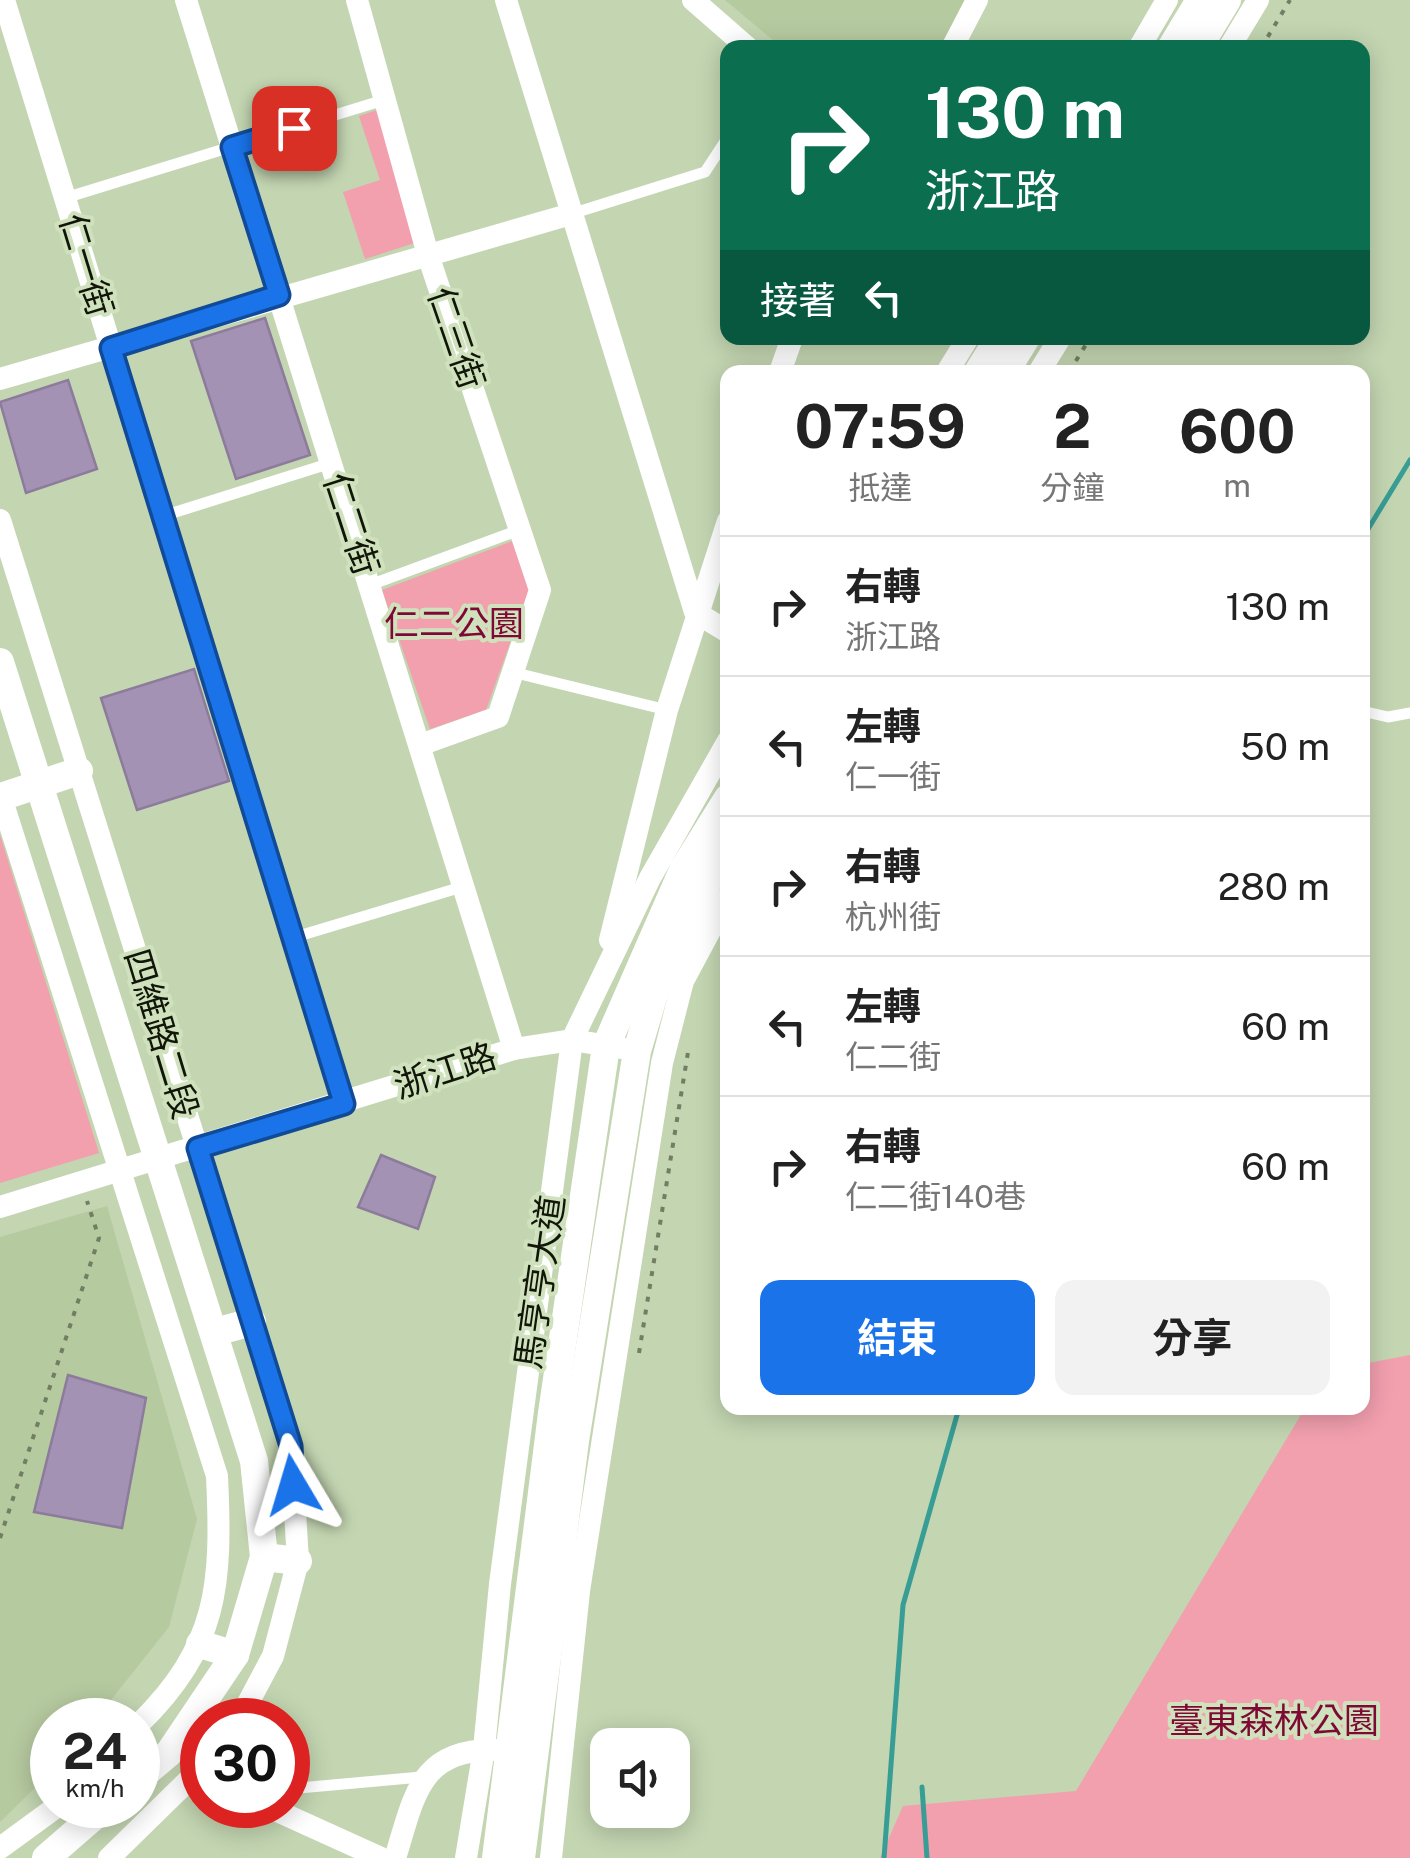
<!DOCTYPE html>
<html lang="zh-TW">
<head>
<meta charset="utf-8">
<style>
  :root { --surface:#fff; --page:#f2f2f2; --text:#222; --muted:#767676; --line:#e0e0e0; --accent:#1a73e8 }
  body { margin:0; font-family:"Public Sans","Noto Sans TC",sans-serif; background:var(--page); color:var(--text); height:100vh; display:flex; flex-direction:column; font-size:38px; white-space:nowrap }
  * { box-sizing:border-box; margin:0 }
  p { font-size:32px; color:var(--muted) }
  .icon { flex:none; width:55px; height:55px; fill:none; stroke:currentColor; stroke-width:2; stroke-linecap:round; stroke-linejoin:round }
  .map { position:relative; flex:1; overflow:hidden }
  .details { position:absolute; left:720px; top:365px; width:650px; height:1050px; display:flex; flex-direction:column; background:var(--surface); border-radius:20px; box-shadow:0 5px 25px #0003 }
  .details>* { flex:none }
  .banner { position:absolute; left:720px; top:40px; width:650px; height:305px; border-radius:20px; box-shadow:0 5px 25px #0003; background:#0b6e4f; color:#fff; overflow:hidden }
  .controls { position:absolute; left:590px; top:1728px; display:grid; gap:20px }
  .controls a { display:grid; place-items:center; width:100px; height:100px; border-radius:20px; background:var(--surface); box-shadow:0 5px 25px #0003; font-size:50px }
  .speed { position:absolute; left:30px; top:1698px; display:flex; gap:20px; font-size:50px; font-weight:700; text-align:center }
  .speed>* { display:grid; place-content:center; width:130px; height:130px; border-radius:50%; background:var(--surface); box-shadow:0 5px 25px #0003; line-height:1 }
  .speed small { font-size:25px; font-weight:400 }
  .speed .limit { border:15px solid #d22; background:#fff; color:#111 }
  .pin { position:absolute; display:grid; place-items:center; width:85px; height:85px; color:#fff; margin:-42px; border-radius:20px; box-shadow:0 5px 15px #0006 }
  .me { position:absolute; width:110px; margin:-55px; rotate:353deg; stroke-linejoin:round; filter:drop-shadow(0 0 8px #0008) }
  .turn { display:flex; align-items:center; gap:35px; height:210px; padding:0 40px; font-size:45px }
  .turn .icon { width:130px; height:130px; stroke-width:2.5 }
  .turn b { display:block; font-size:70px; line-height:85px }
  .then { display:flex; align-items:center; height:95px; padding:0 40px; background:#0003; gap:20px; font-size:38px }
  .eta { display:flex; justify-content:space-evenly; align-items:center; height:170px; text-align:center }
  .eta b { font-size:60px; font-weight:700; line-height:70px }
  .primary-button { display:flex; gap:20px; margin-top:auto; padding:20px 40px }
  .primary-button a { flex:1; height:115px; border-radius:20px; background:var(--accent); color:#fff; font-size:40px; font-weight:700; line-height:115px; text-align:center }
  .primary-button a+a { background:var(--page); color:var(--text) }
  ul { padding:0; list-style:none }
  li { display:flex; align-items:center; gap:30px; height:140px; padding:0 40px; border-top:2px solid var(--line) }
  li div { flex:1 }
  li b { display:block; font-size:38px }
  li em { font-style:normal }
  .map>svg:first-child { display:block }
  .built { fill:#b6caa0 }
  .green { fill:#f29fae }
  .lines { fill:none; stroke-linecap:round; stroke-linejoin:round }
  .stream { stroke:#379d95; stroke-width:5 }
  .building { fill:#a392b3; stroke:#8c7b9b; stroke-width:2.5 }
  .path { stroke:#727e64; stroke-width:4; stroke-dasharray:5 8; stroke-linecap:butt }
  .service { stroke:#fff; stroke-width:11 }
  .minor { stroke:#fff; stroke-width:22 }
  .tertiary { stroke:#fff; stroke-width:28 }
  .route-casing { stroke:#114b97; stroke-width:25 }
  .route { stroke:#1a73e8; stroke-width:18 }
  .labels { text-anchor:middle; stroke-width:8; stroke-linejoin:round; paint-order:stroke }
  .street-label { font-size:35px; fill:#111609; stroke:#d0e2bd }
  .park-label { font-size:35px; fill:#7d0934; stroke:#d0e2bd }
</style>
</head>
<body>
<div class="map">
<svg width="1410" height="1858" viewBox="0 0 1410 1858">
  <rect width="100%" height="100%" fill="#c3d5b1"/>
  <g class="built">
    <polygon points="725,0 970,0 945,48 781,47"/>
    <polygon points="107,1206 197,1519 169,1627 95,1720 52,1720 52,1771 0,1822 0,1237"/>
  </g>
  <g class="green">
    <polygon points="383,108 427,239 365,259 343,192 380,180 359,116"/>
    <polygon points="515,540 529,590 486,710 430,729 382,590"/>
    <polygon points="0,835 99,1153 0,1183"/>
    <polygon points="1410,1355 1410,1858 880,1858 903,1806 1076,1791 1305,1408 1362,1408 1363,1364"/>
  </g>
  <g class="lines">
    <g class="stream">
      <polyline points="1362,539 1410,460"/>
      <polyline points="922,1787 927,1858"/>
      <polyline points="884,1858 903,1605 959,1408"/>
    </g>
  </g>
  <g class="building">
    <polygon points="265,318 310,455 236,479 191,341"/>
    <polygon points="68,380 97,469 26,493 0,402"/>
    <polygon points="194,669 229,781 137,810 101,698"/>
    <polygon points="381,1155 435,1177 418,1229 358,1207"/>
    <polygon points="68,1375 146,1398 122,1528 34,1512"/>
  </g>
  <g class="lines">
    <g class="path">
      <polyline points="1261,48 1290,0"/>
      <polyline points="1069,372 1090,338"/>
      <polyline points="639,1353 689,1046"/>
      <polyline points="0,1538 99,1238 87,1201"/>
    </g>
    <g class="service">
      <polyline points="65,198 387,99"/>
      <polyline points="571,214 705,172 728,137"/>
      <polyline points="163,516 331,463"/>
      <polyline points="370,585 522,529"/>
      <polyline points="512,672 667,710"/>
      <polyline points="1362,711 1388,717 1410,713"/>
      <polyline points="292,938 465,886"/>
      <polyline points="288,1789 421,1777"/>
    </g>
    <g class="minor">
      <polyline points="4,0 344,1104"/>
      <polyline points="186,0 514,1049"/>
      <polyline points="357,0 428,255 540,590 498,717 420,745"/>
      <polyline points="506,0 695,612 728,632"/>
      <polyline points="693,0 748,48"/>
      <polyline points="952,48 977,0"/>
      <polyline points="1139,48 1167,0"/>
      <polyline points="1229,48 1258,0"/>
      <polyline points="780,372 792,338"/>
      <polyline points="947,372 968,338"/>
      <polyline points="1039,372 1060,338"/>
      <polyline points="0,379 571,214"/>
      <polyline points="0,520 291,1446 298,1561 273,1656 239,1720"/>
      <path d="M0 794 217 1476C222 1584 219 1646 138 1725"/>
      <polyline points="610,940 667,710 728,521"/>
      <polyline points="0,1207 514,1049 572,1040 621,1048"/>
      <polyline points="264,1805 381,1858"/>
      <polyline points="0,1848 59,1805"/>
      <polyline points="109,1858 202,1767"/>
      <path d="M395 1858C414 1799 418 1748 496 1750"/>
      <polyline points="466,1858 484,1749 500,1584 572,1040 650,878 728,741"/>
      <polyline points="551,1858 579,1591 662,1063 683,981 728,897"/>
    </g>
    <g class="tertiary">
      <polyline points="1171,48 1200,0"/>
      <polyline points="1198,48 1227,0"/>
      <polyline points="978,372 999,338"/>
      <polyline points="1005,372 1026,338"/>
      <polyline points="0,662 254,1461 264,1557 235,1655 169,1753 138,1779"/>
      <polyline points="1,797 79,771"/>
      <polyline points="215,1332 252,1322"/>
      <polyline points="264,1557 298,1561"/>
      <polyline points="200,1644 235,1655"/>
      <polyline points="46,1858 107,1805"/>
      <polyline points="496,1858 552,1413 606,1046 683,870 728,798"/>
      <polyline points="521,1858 575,1441 637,1051 654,994 728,840"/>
    </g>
  </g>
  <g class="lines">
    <defs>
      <polyline id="route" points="293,1485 291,1446 198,1148 344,1104 111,348 279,295 232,147 294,128"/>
    </defs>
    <use href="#route" class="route-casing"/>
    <use href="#route" class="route"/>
  </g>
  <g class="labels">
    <g class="street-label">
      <text transform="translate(86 265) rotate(73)" y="12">仁一街</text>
      <text transform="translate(456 338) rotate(71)" y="12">仁三街</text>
      <text transform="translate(351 524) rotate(72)" y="12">仁二街</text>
      <text transform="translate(161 1034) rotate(73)" y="12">四維路二段</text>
      <text transform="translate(445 1071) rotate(-18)" y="12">浙江路</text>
      <text transform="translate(540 1282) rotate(-82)" y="12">馬亨亨大道</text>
    </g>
    <g class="park-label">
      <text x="454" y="636">仁二公園</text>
      <text x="1274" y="1733">臺東森林公園</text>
    </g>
  </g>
</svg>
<div class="controls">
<a><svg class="icon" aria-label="sound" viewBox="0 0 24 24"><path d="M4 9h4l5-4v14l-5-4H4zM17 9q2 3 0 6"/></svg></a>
</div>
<div class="speed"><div>24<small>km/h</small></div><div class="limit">30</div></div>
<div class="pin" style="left:294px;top:128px;background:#d93025"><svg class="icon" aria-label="arrive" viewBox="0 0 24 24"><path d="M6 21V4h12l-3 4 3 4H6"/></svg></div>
<svg class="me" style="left:293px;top:1485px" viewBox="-20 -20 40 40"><path d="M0-17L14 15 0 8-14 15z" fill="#1a73e8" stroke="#fff" stroke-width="4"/></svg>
<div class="banner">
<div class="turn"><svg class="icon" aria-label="right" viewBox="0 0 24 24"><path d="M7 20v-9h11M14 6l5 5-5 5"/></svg><div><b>130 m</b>浙江路</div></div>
<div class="then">接著<svg class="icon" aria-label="left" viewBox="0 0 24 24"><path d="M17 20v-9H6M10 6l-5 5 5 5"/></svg></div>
</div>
<section class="details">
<div class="eta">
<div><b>07:59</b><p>抵達</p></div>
<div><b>2</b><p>分鐘</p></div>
<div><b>600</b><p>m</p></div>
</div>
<ul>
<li><svg class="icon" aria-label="right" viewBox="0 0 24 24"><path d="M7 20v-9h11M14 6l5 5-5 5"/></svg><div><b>右轉</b><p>浙江路</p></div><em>130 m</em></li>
<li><svg class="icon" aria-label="left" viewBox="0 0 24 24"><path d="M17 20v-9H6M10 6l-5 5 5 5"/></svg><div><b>左轉</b><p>仁一街</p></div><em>50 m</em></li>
<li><svg class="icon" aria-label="right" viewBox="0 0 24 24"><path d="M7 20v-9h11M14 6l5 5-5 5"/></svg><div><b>右轉</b><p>杭州街</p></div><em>280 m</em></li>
<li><svg class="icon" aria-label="left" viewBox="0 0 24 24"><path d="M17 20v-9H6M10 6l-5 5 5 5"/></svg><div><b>左轉</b><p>仁二街</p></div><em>60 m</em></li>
<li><svg class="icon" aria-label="right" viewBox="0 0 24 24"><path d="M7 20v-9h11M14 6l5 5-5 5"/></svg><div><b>右轉</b><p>仁二街140巷</p></div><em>60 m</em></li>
</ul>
<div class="primary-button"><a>結束</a><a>分享</a></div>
</section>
</div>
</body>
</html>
